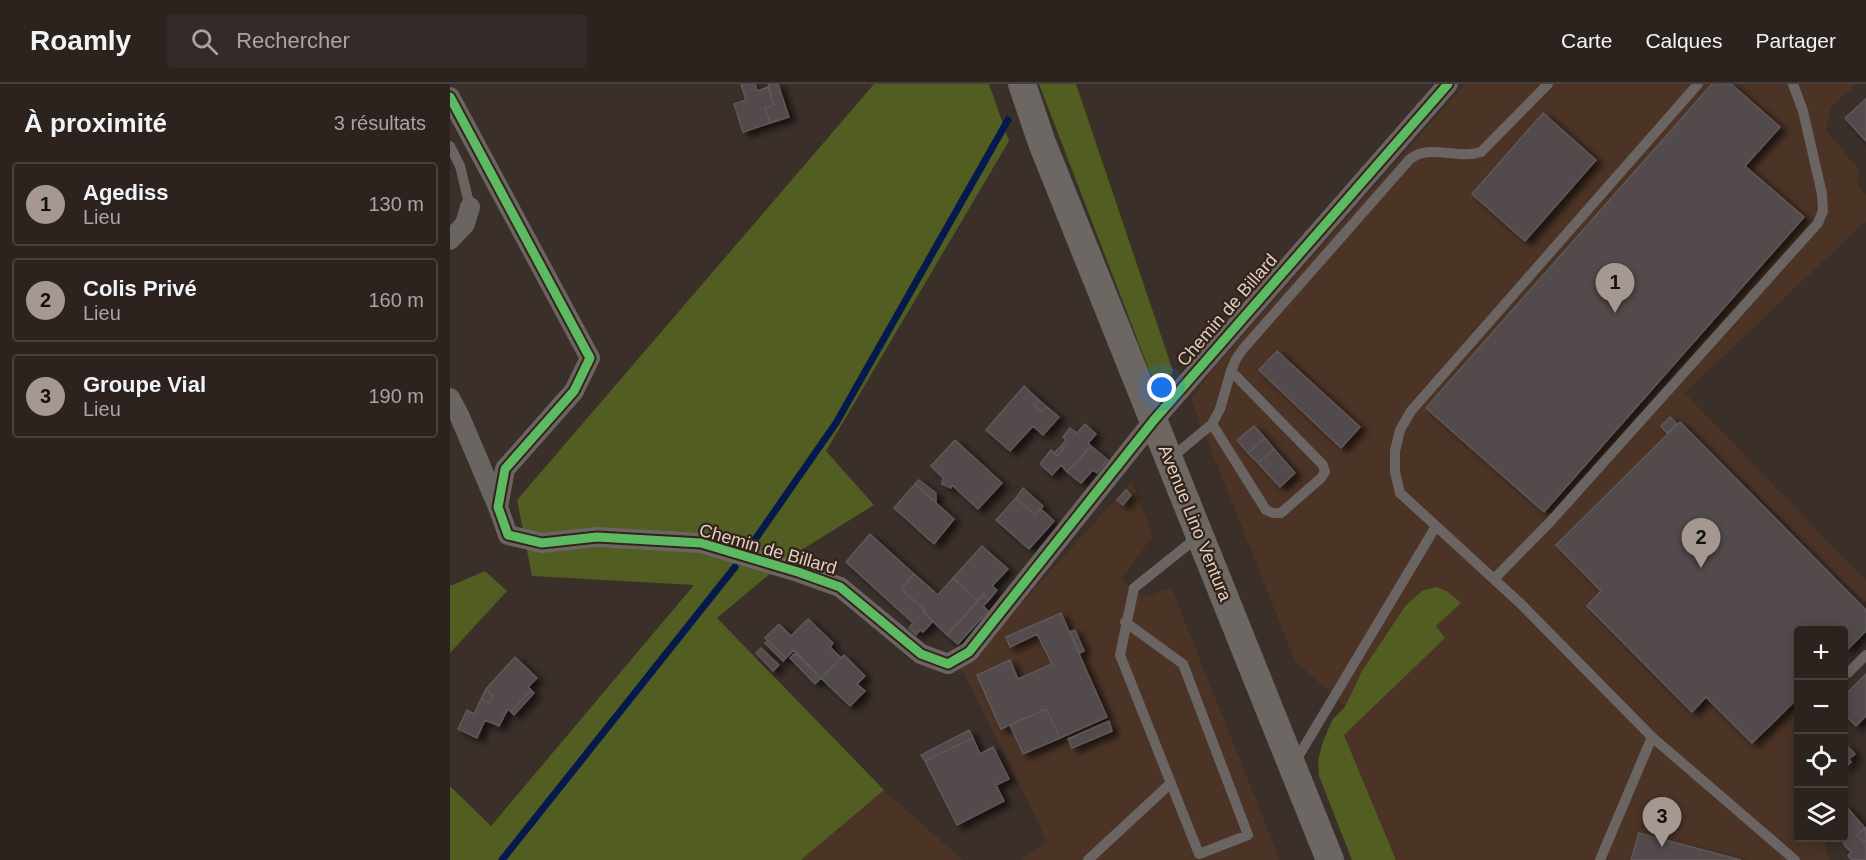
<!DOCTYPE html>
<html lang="fr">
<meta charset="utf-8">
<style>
body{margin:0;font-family:Arial,sans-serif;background:#342b28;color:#f1f3f6}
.controls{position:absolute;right:18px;bottom:18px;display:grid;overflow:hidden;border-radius:6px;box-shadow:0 3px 15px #0003}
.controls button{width:54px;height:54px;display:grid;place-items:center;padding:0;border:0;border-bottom:2px solid #48403d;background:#2c231f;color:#f1f3f6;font:30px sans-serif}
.you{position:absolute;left:712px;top:304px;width:21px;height:21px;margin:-15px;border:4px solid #fff;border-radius:50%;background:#1a73e8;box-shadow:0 0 0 9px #1a73e833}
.badge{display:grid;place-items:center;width:39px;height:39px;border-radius:50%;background:#a49891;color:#111;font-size:20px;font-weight:700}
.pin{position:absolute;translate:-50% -50px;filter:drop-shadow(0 2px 3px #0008)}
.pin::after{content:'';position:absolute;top:32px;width:21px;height:18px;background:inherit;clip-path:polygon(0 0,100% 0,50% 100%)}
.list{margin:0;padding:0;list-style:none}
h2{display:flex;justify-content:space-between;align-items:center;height:78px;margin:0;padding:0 24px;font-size:26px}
h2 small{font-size:20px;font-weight:400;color:#a6a4a4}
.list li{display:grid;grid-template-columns:39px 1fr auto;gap:18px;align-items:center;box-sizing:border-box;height:84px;margin:0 12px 12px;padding:0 12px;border:2px solid #48403d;border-radius:6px}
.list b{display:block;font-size:22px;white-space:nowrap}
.list p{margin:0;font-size:20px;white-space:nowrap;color:#a6a4a4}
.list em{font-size:20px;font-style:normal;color:#a6a4a4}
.icon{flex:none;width:33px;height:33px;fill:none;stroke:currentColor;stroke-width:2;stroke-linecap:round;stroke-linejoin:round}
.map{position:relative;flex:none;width:1416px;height:776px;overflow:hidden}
header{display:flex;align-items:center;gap:36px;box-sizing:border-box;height:84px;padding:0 30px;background:#2c231f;border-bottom:2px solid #48403d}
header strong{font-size:28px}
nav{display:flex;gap:33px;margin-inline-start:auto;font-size:21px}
.search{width:420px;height:54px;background:#342b28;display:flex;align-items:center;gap:15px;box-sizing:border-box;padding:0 21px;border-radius:6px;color:#a6a4a4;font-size:22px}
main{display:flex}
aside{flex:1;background:#2c231f}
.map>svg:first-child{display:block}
.built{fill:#4b3326}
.green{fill:#515d21}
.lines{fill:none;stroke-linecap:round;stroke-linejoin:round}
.stream{stroke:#06194d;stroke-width:7}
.building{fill:#524b4b;stroke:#5f585a;stroke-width:1.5;filter:url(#shadow)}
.service{stroke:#6a6562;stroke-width:10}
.minor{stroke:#6a6562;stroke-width:20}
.secondary{stroke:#6d6764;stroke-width:28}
.cycleway-casing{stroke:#362318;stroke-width:13}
.cycleway{stroke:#5cba63;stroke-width:9}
.labels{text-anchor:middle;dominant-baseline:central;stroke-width:4.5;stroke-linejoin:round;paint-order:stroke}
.street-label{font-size:18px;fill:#ddd0c9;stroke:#362318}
</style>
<header>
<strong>Roamly</strong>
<div class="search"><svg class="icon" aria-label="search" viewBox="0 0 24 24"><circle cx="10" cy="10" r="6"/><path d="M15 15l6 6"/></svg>Rechercher</div>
<nav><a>Carte</a><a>Calques</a><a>Partager</a></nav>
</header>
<main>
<aside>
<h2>À proximité<small>3 résultats</small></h2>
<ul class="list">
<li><span class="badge">1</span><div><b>Agediss</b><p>Lieu</p></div><em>130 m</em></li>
<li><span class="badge">2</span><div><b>Colis Privé</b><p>Lieu</p></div><em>160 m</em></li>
<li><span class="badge">3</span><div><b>Groupe Vial</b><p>Lieu</p></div><em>190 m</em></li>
</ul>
</aside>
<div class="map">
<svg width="1416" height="776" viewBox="0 0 1416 776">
<defs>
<filter id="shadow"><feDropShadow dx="6" dy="4" stdDeviation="3" flood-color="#0009"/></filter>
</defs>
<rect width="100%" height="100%" fill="#3a2f29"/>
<path class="built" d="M1015 0H1407L1381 23 1376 47 1409 85 1407 100 1416 111V137L1235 309 1416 497V547L1394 569V546H1348V754H1373L1380 776H946L892 646 883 635 895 622 845 577 741 316 762 286Z
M682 397 703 452 671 495 695 513 721 503 830 776H571L597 757 512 585Z
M434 706 513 776H351Z"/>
<path class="green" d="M424 0H539L559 57 376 367 424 421 340 473 267 534 434 706 351 776H0V702L41 742 244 501 82 492 67 416Z
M589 0H626L723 287 715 302 703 296Z
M35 487 57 507 0 569V502Z
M986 503 997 507 1011 519 986 542 995 554 894 651 946 776H902L869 692 868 677 873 657 883 635 895 623 912 587 956 521 972 507Z"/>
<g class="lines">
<path class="stream" d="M304 457 386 339 558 36
M52 776 285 483"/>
</g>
<path class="building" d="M291 0H305L307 7 318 3 324 21 315 24 320 39 293 48 284 20 296 16Z
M318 0H328L339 33 320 39 315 24 324 21Z
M1262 0H1281L1330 43 1295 82 1354 133 1094 428 976 324Z
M1416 15V57L1395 34Z
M1093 29 1146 76 1075 157 1022 110Z
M827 267 910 343 891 364 809 286Z
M574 302 589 316 584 321 592 328 597 323 609 333 593 351 583 342 560 367 536 346Z
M589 316 597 323 592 328 584 321Z
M1220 333 1227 340 1217 349 1211 342Z
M1230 338 1416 526V547L1394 569V546H1348V614L1302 659 1256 613 1242 628 1137 522 1151 507 1106 461Z
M635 340 646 350 638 359 641 362 617 388 611 381 602 391 590 380 601 366 607 372 614 364 611 362 616 356 613 353 620 344 627 349Z
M804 342 815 354 798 369 787 356Z
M815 354 824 365 808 379 798 369Z
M505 356 552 399 528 425 502 401 501 404 492 400 493 394 481 382Z
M611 362 614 364 607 372 604 369Z
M641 362 658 376 647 389 643 386 631 399 617 388Z
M824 365 845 389 830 403 808 379Z
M469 396 486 409V418L465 400Z
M465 400 504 435 484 460 444 424Z
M573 404 593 422 585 431 566 414Z
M676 406 681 411 673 421 667 416Z
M566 414 585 431 591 425 604 437 579 465 546 436Z
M420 450 464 490 451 505 475 526 473 528 483 537 473 548 470 546 466 551 459 544 463 539 396 478Z
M532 462 558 485 542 502 547 506 539 516 533 511 528 517 503 494Z
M464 490 488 511 503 494 528 517 497 551 473 528 475 526 451 505Z
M533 511 539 516 533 522 538 527 508 560 497 551Z
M611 529 657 633 610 654 596 625 551 645 527 591 560 576 568 595 602 580 587 550 560 563 556 553Z
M358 535 383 559 380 563 391 574 371 594 344 566 336 574 315 554 329 540 341 552Z
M625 546 634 567 630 569 620 548Z
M318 557 336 574 333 577 315 559Z
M311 564 329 581 323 587 306 569Z
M345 569 371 594 365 600 340 574Z
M394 571 415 592 407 600 415 607 400 622 371 594Z
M65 573 87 594 78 603 81 606 61 628 58 625 49 642 35 636 27 654 8 645 17 626 24 630 31 615 40 620 43 612 36 605Z
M1416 590V632L1406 642 1394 630V612Z
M36 605 43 612 40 620 31 615Z
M81 606 84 609 64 631 61 628Z
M596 625 610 654 573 670 560 641Z
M659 637 662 647 622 664 618 655Z
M519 646 523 654 475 677 471 671Z
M523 654 530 670 543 663 559 695 546 701 554 717 507 741 475 677Z
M1397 662 1405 670 1399 675 1401 678 1394 684V664Z
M1394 720 1415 744 1407 751 1414 758 1416 756V776H1402L1398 772 1401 768 1395 762 1392 754H1394Z
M1415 744 1416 756 1414 758 1407 751Z
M1189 749 1291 776H1181Z"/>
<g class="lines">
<path class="service" d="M0 62 10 82 20 123
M781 287 786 275 793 265 960 75C981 59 1007 76 1031 68L1098 0
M720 375 762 340 770 325 781 287 873 381 875 388 871 394 831 429H823L816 426 762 340
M986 442 950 409 945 388V367L950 346 961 327 1248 0
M1044 495 1100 438 1368 139 1373 127 1372 110 1353 27 1343 0
M675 538 733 580 798 751 749 770 670 571 684 504 749 452
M1398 589 1416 571
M1202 653 1345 776
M845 678 986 442 1071 520 1202 653 1150 776
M638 776 721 699"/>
<path class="minor" d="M0 13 140 274 124 307 55 385 48 423 58 451 92 459 147 453 251 459 348 488 390 503 471 570 498 580 519 568 704 336 998 0
M0 156 15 140 20 123
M0 314 10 333 48 423"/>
<path class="secondary" d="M572 0 592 59 880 776"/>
<defs>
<path id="cycleway" d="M0 13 140 274 124 307 55 385 48 423 58 451 92 459 147 453 251 459 348 488 390 503 471 570 498 580 519 568 704 336 998 0"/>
</defs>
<use href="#cycleway" class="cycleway-casing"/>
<use href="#cycleway" class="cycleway"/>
</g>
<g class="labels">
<g class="street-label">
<text transform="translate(777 226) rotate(-49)">Chemin de Billard</text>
<text transform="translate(745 439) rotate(68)">Avenue Lino Ventura</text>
<text transform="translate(318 465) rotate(16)">Chemin de Billard</text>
</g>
</g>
</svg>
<div class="controls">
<button>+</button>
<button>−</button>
<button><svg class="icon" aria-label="locate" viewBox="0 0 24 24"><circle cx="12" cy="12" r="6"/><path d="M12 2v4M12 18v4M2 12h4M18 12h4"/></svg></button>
<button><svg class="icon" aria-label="layers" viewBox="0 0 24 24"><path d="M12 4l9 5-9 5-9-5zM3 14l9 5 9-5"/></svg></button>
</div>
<div class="you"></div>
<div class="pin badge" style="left:1165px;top:229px">1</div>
<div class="pin badge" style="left:1251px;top:484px">2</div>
<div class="pin badge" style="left:1212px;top:763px">3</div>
</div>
</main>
